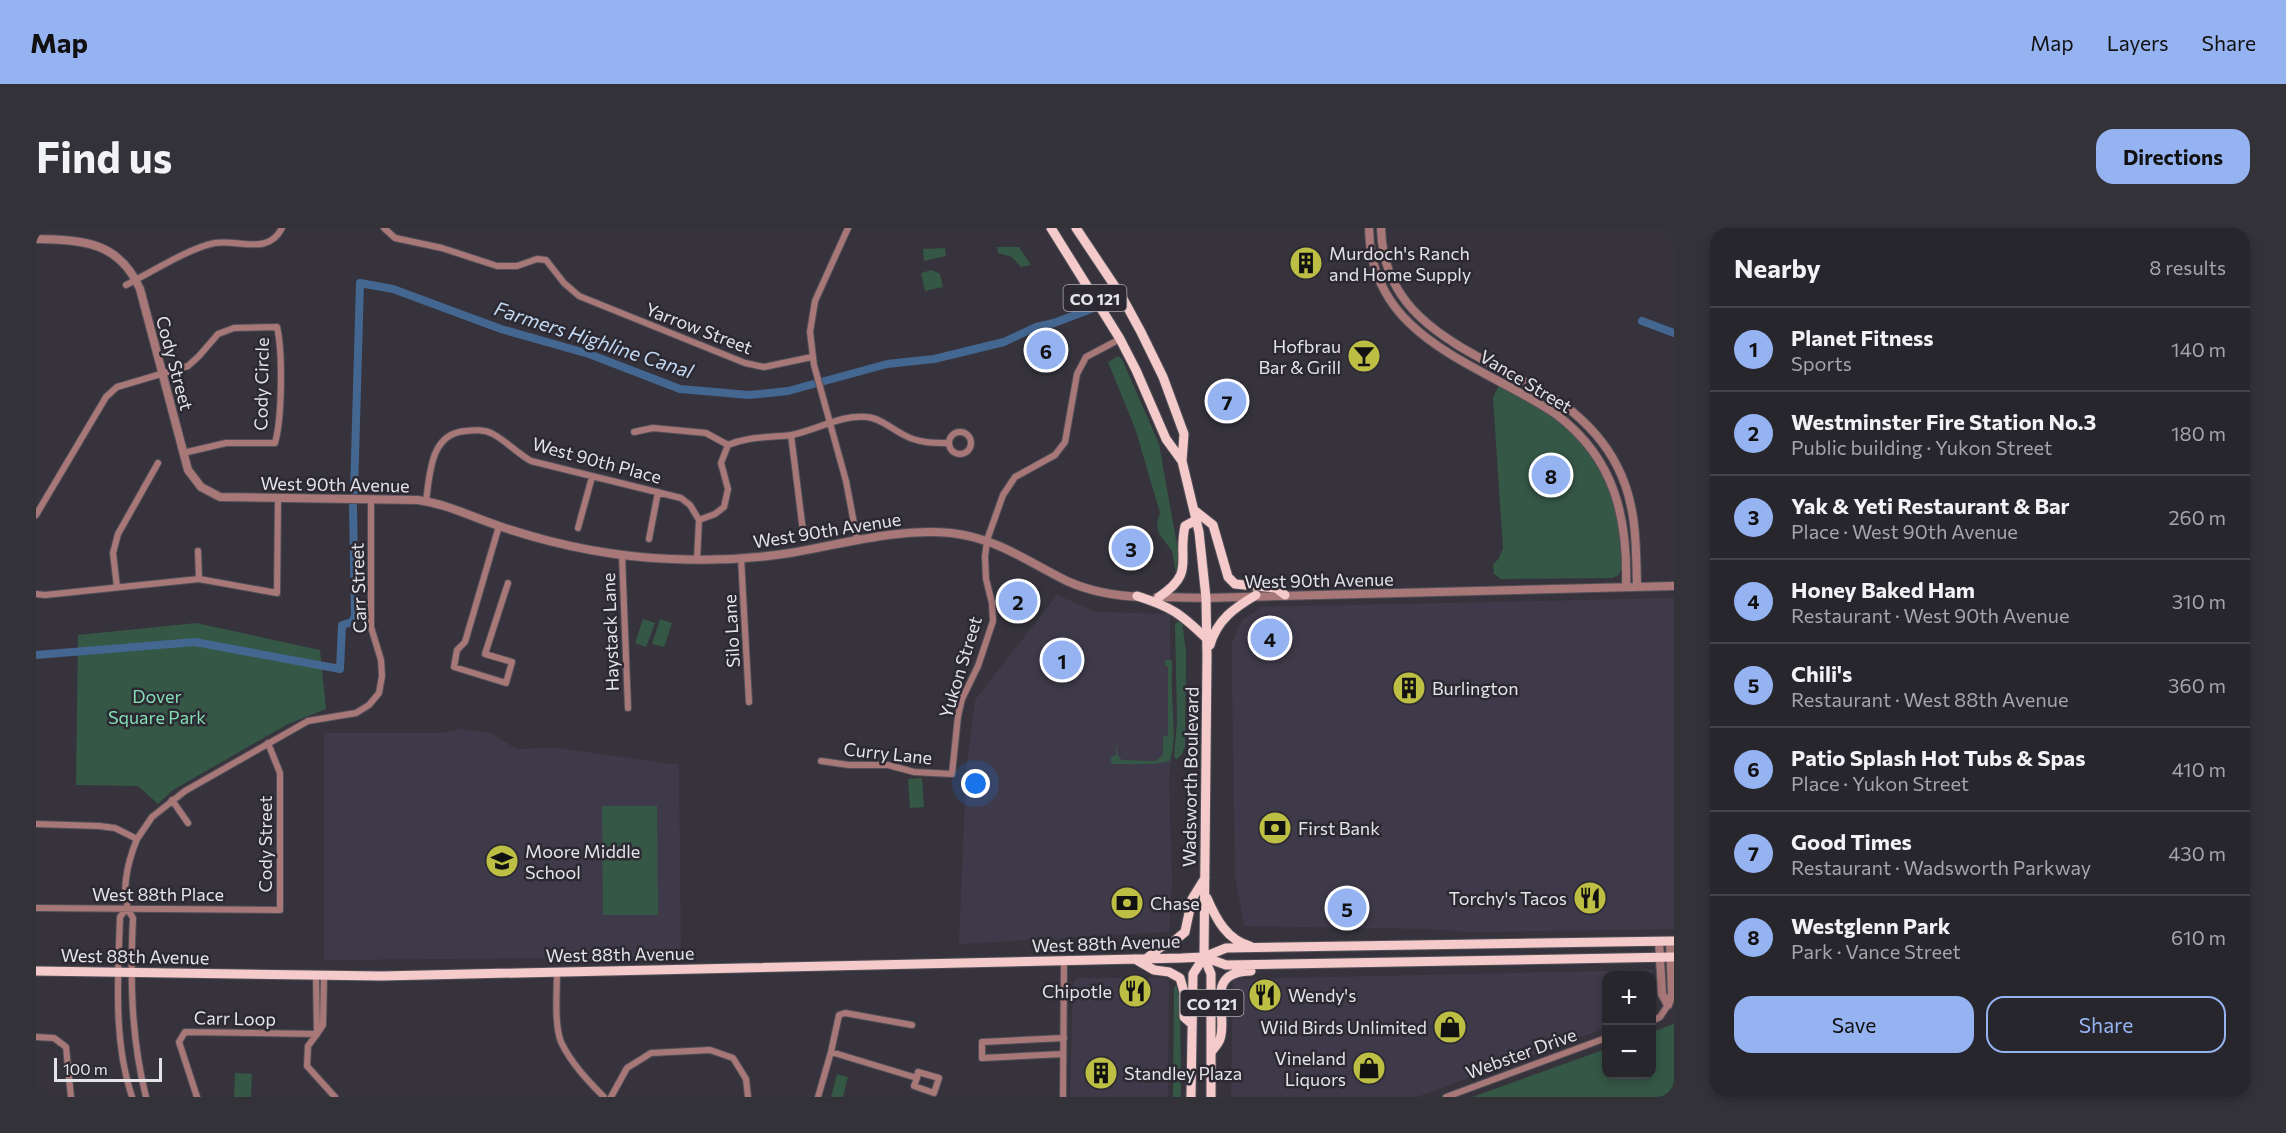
<!DOCTYPE html>
<meta charset="utf-8">
<style>
body{margin:0;font-family:Commissioner,sans-serif;background:#343239;color:#f1f3f6}
.controls{position:absolute;right:18px;bottom:18px;display:grid;overflow:hidden;border-radius:12px;box-shadow:0 3px 9px #0003}
.controls button{width:54px;height:54px;display:grid;place-items:center;padding:0;border:0;border-bottom:2px solid #444349;background:#28262d;color:#f1f3f6;font:30px sans-serif}
.scale{position:absolute;left:18px;bottom:15px;width:108px;box-sizing:border-box;padding-left:6px;border:3px solid #e4e3e8;border-top:0;font-size:16px;line-height:21px;white-space:nowrap;color:#e4e3e8;-webkit-text-stroke:4px #2c2932;paint-order:stroke}
.you{position:absolute;left:940px;top:556px;width:21px;height:21px;margin:-15px;border:4px solid #fff;border-radius:50%;background:#1a73e8;box-shadow:0 0 0 9px #1a73e833}
.badge{display:grid;place-items:center;width:39px;height:39px;border-radius:50%;background:#95b2f1;color:#111;font-size:20px;font-weight:700}
.pin{position:absolute;translate:-50% -50%;border:3px solid #fff;box-shadow:0 2px 6px #0006}
.list{margin:0;padding:0;list-style:none}
h2{display:flex;justify-content:space-between;align-items:center;height:78px;margin:0;padding:0 24px;font-size:26px}
h2 small{font-size:20px;font-weight:400;color:#a5a5aa}
.list li{display:grid;grid-template-columns:39px 1fr auto;gap:18px;align-items:center;box-sizing:border-box;height:84px;padding:0 24px;border-top:2px solid #444349}
.list b{display:block;font-size:22px;white-space:nowrap}
.list p{margin:0;font-size:20px;white-space:nowrap;color:#a5a5aa}
.list em{font-size:20px;font-style:normal;color:#a5a5aa}
.actions{display:flex;gap:12px;padding:18px 24px}
.actions a{flex:1;padding:14px 0;border:2px solid #95b2f1;border-radius:18px;text-align:center;font-size:21px;color:#95b2f1}
.actions .main{background:#95b2f1;color:#111}
.map{position:relative;flex:none;width:1638px;height:869px;overflow:hidden;border-radius:18px}
header{display:flex;align-items:center;gap:36px;box-sizing:border-box;height:84px;padding:0 30px;background:#95b2f1;color:#111}
header strong{font-size:28px}
nav{display:flex;gap:33px;margin-inline-start:auto;font-size:21px}
.intro{display:flex;align-items:center;justify-content:space-between;box-sizing:border-box;height:144px;padding:0 36px}
h1{margin:0;font-size:42px}
.button{padding:15px 27px;border-radius:18px;background:#95b2f1;color:#111;font-size:21px;font-weight:700}
main{display:flex;gap:36px;padding:0 36px}
aside{flex:1;background:#28262d;border-radius:18px;box-shadow:0 3px 9px #0003}
.map>svg:first-child{display:block}
.built{fill:#3f3a49}
.green{fill:#355746}
.lines{fill:none;stroke-linecap:round;stroke-linejoin:round}
.canal{stroke:#436791;stroke-width:8}
.minor-casing{stroke:#524f58;stroke-width:8}
.tertiary-casing{stroke:#524f58;stroke-width:10}
.primary-casing{stroke:#524f58;stroke-width:11}
.minor{stroke:#a87777;stroke-width:6}
.tertiary{stroke:#a87777;stroke-width:8}
.primary{stroke:#f4cbca;stroke-width:9}
.labels{text-anchor:middle;dominant-baseline:central;stroke-width:5;stroke-linejoin:round;paint-order:stroke}
.shield{fill:#2c2932;stroke:#adabb1;stroke-width:1.5}
.shield-label{font-size:16px;font-weight:bold;fill:#e4e3e8}
.poi-label{font-size:18px;fill:#e4e3e8;stroke:#2c2932;text-anchor:start}
.street-label{font-size:18px;fill:#e4e3e8;stroke:#2c2932}
.park-label{font-size:18px;fill:#83dfb4;stroke:#2c2932}
.water-label{font-size:20px;font-style:italic;fill:#c1d7f1;stroke:#2c2932}
</style>
<header>
<strong>Map</strong>
<nav><a>Map</a><a>Layers</a><a>Share</a></nav>
</header>
<div class="intro"><h1>Find us</h1><a class="button">Directions</a></div>
<main>
<div class="map">
<svg width="1638" height="869" viewBox="0 0 1638 869">
<rect width="100%" height="100%" fill="#36333c"/>
<path class="built" d="M1021 367 1060 384 1134 386 1135 530 1133 554 1136 655 1133 704 923 716 930 545 939 472Z
M1638 370V701L1434 704 1392 701 1208 698 1199 648 1196 449V415L1206 392 1226 379Z
M424 501 454 505 481 521 522 520 643 537 645 729 288 732V505H407Z
M1617 742 1616 756V748H1570V800L1381 869H1195L1197 751Z
M1041 750H1129L1133 752 1132 869H1034L1037 755Z"/>
<path class="green" d="M961 19H983L995 37 985 39 976 29 962 25Z
M909 20 910 28 888 33 887 21Z
M896 42 904 46 907 59 889 63 885 45Z
M1082 128 1086 131 1123 216 1144 334 1141 346 1140 345 1136 323 1123 306 1121 295 1124 285 1100 203 1072 134Z
M1463 157C1479 166 1496 173 1511 184 1570 224 1585 274 1585 342L1582 347 1577 350 1465 351 1458 346 1457 337 1463 330 1467 320 1457 170Z
M607 391 619 395 610 419 599 415Z
M624 391 636 395 628 419 616 416Z
M1143 393H1146L1150 425 1149 518 1146 526 1141 531 1138 529 1141 493 1139 396Z
M160 395 284 422 290 481 252 496 137 562 122 576 102 558 40 557 42 407Z
M1129 432H1136C1137 441 1135 451 1136 461 1136 484 1141 510 1134 533L1117 536H1076L1074 530 1080 527V515L1082 528 1086 532 1119 533 1127 527V509L1132 507V438H1129Z
M886 550 888 579 874 580 872 551Z
M566 578H621L622 687H567Z
M1140 757 1144 767 1145 869H1137L1138 760Z
M1638 796V869H1436L1570 821V846H1616V804Z
M199 845 216 846 215 869H198Z
M801 846 812 849 807 869H795Z"/>
<g class="lines">
<path class="canal" d="M1606 93 1638 105
M318 264 324 55 357 61 465 101 553 126 644 161 713 167 752 163 851 136 898 131 968 114 1000 99 1018 95 1055 81
M0 427 159 414 304 441 306 397 316 394 319 388 317 278"/>
<defs>
<path id="minor" d="M348 0 359 10 406 20 461 38H481L501 31 510 32 528 55 543 68 709 135 728 139 776 129
M812 0 779 73 774 104 778 137 810 253 821 311
M90 57C112 46 155 19 179 15 203 11 232 28 246 0
M913 215a11 11 0 1 1 22 0a11 11 0 1 1-22 0Z
M598 204 617 200 670 205 692 217C713 208 732 210 755 207 779 203 805 186 831 189 844 190 856 201 868 207 882 215 897 215 912 215
M755 207 767 303
M390 273C394 246 394 206 429 203 438 202 448 201 457 206 470 213 481 225 495 233L645 270 654 277 663 292
M0 287 70 169 81 159 152 138 163 128 182 106 198 100 241 99C247 125 246 190 239 215H190L147 225
M663 292 679 286 688 279 692 261 685 235 692 217
M463 298 429 414 421 422 418 439 470 455 476 434 449 426 472 355
M542 300 556 249
M613 311 622 264
M162 323 163 351
M586 327 592 480
M705 330 713 474
M661 332 663 292
M81 359 77 325 82 306 122 235
M0 366 9 367 163 351 241 365 242 271
M785 533 813 537H852L878 544 916 546 922 488 926 471 942 438 957 393 956 375 950 351 949 329 951 312 967 267 979 249 1019 227 1029 214 1041 146 1050 129 1084 111
M136 572 152 595
M0 596 63 598 79 600 101 611 116 589 149 563 272 493 320 485 333 477 343 465 346 448 345 432 335 399V271
M101 611C92 633 82 669 97 690 94 751 95 809 110 869
M0 680 244 682V545L232 515
M90 681 84 689C82 749 77 812 96 869
M521 744C521 763 518 796 525 814 535 835 552 853 568 869
M280 748 281 806
M1616 793 1624 789 1632 777
M281 806 287 797 288 748
M0 809 18 810 30 819 35 869
M795 824 881 850 882 844 903 850 898 865 878 858 881 850
M1027 826 946 830V814L1028 810
M161 869 143 814 149 804 281 806 272 818 271 838 299 869
M575 869 591 840 615 825 674 822 697 830 710 851 712 869
M782 869 795 824 803 787 809 785 876 797
M1027 869 1028 732
M1410 869 1570 810"/>
<path id="tertiary" d="M1333 0C1334 112 1445 135 1521 187 1579 231 1592 290 1590 359
M1345 0C1347 92 1427 119 1496 158 1507 164 1518 170 1528 177 1549 193 1569 214 1581 238 1601 276 1600 318 1601 359
M0 11C46 12 83 13 104 61L152 242 165 259 184 269 382 272C411 276 436 289 463 298 519 317 578 329 636 331 676 333 715 331 754 325 808 316 859 300 915 305 961 310 992 334 1031 353 1055 364 1081 368 1106 369
M1121 369 1170 370 1638 358
M1623 713 1626 766 1632 777
M1632 777 1636 766 1634 713"/>
<path id="primary" d="M1015 0 1084 111 1100 142 1130 211 1146 233
M1040 0 1086 69 1105 104 1127 149 1148 206 1146 233 1163 304 1170 370 1171 428 1168 729 1175 746V869
M1158 282 1177 297 1192 349 1199 356 1240 360 1249 367
M1101 368C1136 379 1145 386 1171 411
M1123 369C1160 344 1141 333 1149 298L1160 292
M1174 417C1181 392 1198 380 1220 367
M1171 670C1180 691 1191 712 1214 718
M1168 729 1190 720 1638 713
M1111 730 1125 719 1136 715 1149 704 1156 671 1169 650
M1099 731 1118 742 1133 744 1144 750 1148 764V789L1156 796
M0 743 346 748 1146 730 1168 729 1190 737 1638 729
M1176 823C1179 819 1183 815 1184 811 1193 785 1166 744 1215 743
M1155 869 1157 746 1168 729"/>
</defs>
<use href="#minor" class="minor-casing"/>
<use href="#tertiary" class="tertiary-casing"/>
<use href="#primary" class="primary-casing"/>
<use href="#minor" class="minor"/>
<use href="#tertiary" class="tertiary"/>
<use href="#primary" class="primary"/>
</g>
<defs>
<symbol id="building-disc" viewBox="-11 -11 22 22"><circle r="9.5" fill="#bcbf43" stroke="#2c2932"/><path d="M-4-6H4V6H1V3H-1V6H-4ZM-2.5-4.3h1.7v1.8h-1.7ZM.8-4.3h1.7v1.8H.8ZM-2.5-1h1.7V.8h-1.7ZM.8-1h1.7V.8H.8Z" fill="#111"/></symbol>
<symbol id="bar-disc" viewBox="-11 -11 22 22"><circle r="9.5" fill="#bcbf43" stroke="#2c2932"/><path d="M-6-5H6L.8 .8V4.5H3.5V6h-7V4.5H-.8V.8Z" fill="#111"/></symbol>
<symbol id="bank-disc" viewBox="-11 -11 22 22"><circle r="9.5" fill="#bcbf43" stroke="#2c2932"/><path d="M-6-4H6V4H-6ZM0-2.3a2.3 2.3 0 1 0 0 4.6a2.3 2.3 0 1 0 0-4.6Z" fill="#111"/></symbol>
<symbol id="school-disc" viewBox="-11 -11 22 22"><circle r="9.5" fill="#bcbf43" stroke="#2c2932"/><path d="M0-5L7-2L0 1L-7-2ZM-4 1L0 2.5L4 1V4Q0 6-4 4Z" fill="#111"/></symbol>
<symbol id="restaurant-disc" viewBox="-11 -11 22 22"><circle r="9.5" fill="#bcbf43" stroke="#2c2932"/><path d="M-5-6h1v4h1v-4h1v4h1v-4h1v5L-1.5 .5V6h-2V.5L-5-1ZM5-6V6H3V1.5H1.5Q1.5-4 5-6Z" fill="#111"/></symbol>
<symbol id="shop-disc" viewBox="-11 -11 22 22"><circle r="9.5" fill="#bcbf43" stroke="#2c2932"/><path d="M-5-2.5h2.3a2.7 3.5 0 0 1 5.4 0H5L5.5 6h-11ZM-1.5-2.5h3a1.5 2.3 0 0 0-3 0Z" fill="#111"/></symbol>
</defs>
<g fill-rule="evenodd">
<use href="#building-disc" x="1251" y="16" width="38" height="38"/>
<use href="#bar-disc" x="1309" y="109" width="38" height="38"/>
<use href="#building-disc" x="1354" y="441" width="38" height="38"/>
<use href="#bank-disc" x="1220" y="581" width="38" height="38"/>
<use href="#school-disc" x="447" y="614" width="38" height="38"/>
<use href="#restaurant-disc" x="1535" y="651" width="38" height="38"/>
<use href="#bank-disc" x="1072" y="656" width="38" height="38"/>
<use href="#restaurant-disc" x="1080" y="744" width="38" height="38"/>
<use href="#restaurant-disc" x="1210" y="748" width="38" height="38"/>
<use href="#shop-disc" x="1395" y="780" width="38" height="38"/>
<use href="#shop-disc" x="1314" y="821" width="38" height="38"/>
<use href="#building-disc" x="1046" y="826" width="38" height="38"/>
</g>
<g class="labels">
<g class="shield">
<rect x="1027.5" y="57" width="63" height="26" rx="4.5"/>
<rect x="1144.5" y="762" width="63" height="26" rx="4.5"/>
</g>
<g class="shield-label">
<text x="1059" y="70">CO 121</text>
<text x="1176" y="775">CO 121</text>
</g>
<g class="poi-label">
<text x="1293" y="25">Murdoch's Ranch<tspan x="1293" dy="21">and Home Supply</tspan></text>
<text x="1305" y="118" text-anchor="end">Hofbrau<tspan x="1305" dy="21">Bar &amp; Grill</tspan></text>
<text x="1396" y="460">Burlington</text>
<text x="1262" y="600">First Bank</text>
<text x="489" y="623">Moore Middle<tspan x="489" dy="21">School</tspan></text>
<text x="1531" y="670" text-anchor="end">Torchy's Tacos</text>
<text x="1114" y="675">Chase</text>
<text x="1076" y="763" text-anchor="end">Chipotle</text>
<text x="1252" y="767">Wendy's</text>
<text x="1391" y="799" text-anchor="end">Wild Birds Unlimited</text>
<text x="1310" y="830" text-anchor="end">Vineland<tspan x="1310" dy="21">Liquors</tspan></text>
<text x="1088" y="845">Standley Plaza</text>
</g>
<g class="street-label">
<text transform="translate(663 100) rotate(21)">Yarrow Street</text>
<text transform="translate(139 135) rotate(75)">Cody Street</text>
<text transform="translate(1490 153) rotate(31)">Vance Street</text>
<text transform="translate(225 156) rotate(-89)">Cody Circle</text>
<text transform="translate(561 232) rotate(15)">West 90th Place</text>
<text transform="translate(299 256) rotate(1)">West 90th Avenue</text>
<text transform="translate(791 302) rotate(-9)">West 90th Avenue</text>
<text transform="translate(1283 352) rotate(-1)">West 90th Avenue</text>
<text transform="translate(322 360) rotate(-92)">Carr Street</text>
<text transform="translate(695 403) rotate(-93)">Silo Lane</text>
<text transform="translate(574 404) rotate(-92)">Haystack Lane</text>
<text transform="translate(924 439) rotate(-73)">Yukon Street</text>
<text transform="translate(852 525) rotate(6)">Curry Lane</text>
<text transform="translate(1154 549) rotate(-89)">Wadsworth Boulevard</text>
<text transform="translate(229 616) rotate(-90)">Cody Street</text>
<text x="122" y="666">West 88th Place</text>
<text transform="translate(1070 715) rotate(-2)">West 88th Avenue</text>
<text transform="translate(584 726) rotate(-1)">West 88th Avenue</text>
<text transform="translate(99 728) rotate(1)">West 88th Avenue</text>
<text transform="translate(199 790) rotate(1)">Carr Loop</text>
<text transform="translate(1485 825) rotate(-20)">Webster Drive</text>
</g>
<g class="park-label">
<text x="121" y="468">Dover<tspan x="121" dy="21">Square Park</tspan></text>
</g>
<g class="water-label">
<text transform="translate(558 111) rotate(18)">Farmers Highline Canal</text>
</g>
</g>
</svg>
<div class="controls">
<button>+</button>
<button>−</button>
</div>
<div class="scale">100 m</div>
<div class="you"></div>
<div class="pin badge" style="left:1026px;top:432px">1</div>
<div class="pin badge" style="left:982px;top:373px">2</div>
<div class="pin badge" style="left:1095px;top:320px">3</div>
<div class="pin badge" style="left:1234px;top:410px">4</div>
<div class="pin badge" style="left:1311px;top:680px">5</div>
<div class="pin badge" style="left:1010px;top:122px">6</div>
<div class="pin badge" style="left:1191px;top:173px">7</div>
<div class="pin badge" style="left:1515px;top:247px">8</div>
</div>
<aside>
<h2>Nearby<small>8 results</small></h2>
<ul class="list">
<li><span class="badge">1</span><div><b>Planet Fitness</b><p>Sports</p></div><em>140 m</em></li>
<li><span class="badge">2</span><div><b>Westminster Fire Station No.3</b><p>Public building · Yukon Street</p></div><em>180 m</em></li>
<li><span class="badge">3</span><div><b>Yak &amp; Yeti Restaurant &amp; Bar</b><p>Place · West 90th Avenue</p></div><em>260 m</em></li>
<li><span class="badge">4</span><div><b>Honey Baked Ham</b><p>Restaurant · West 90th Avenue</p></div><em>310 m</em></li>
<li><span class="badge">5</span><div><b>Chili's</b><p>Restaurant · West 88th Avenue</p></div><em>360 m</em></li>
<li><span class="badge">6</span><div><b>Patio Splash Hot Tubs &amp; Spas</b><p>Place · Yukon Street</p></div><em>410 m</em></li>
<li><span class="badge">7</span><div><b>Good Times</b><p>Restaurant · Wadsworth Parkway</p></div><em>430 m</em></li>
<li><span class="badge">8</span><div><b>Westglenn Park</b><p>Park · Vance Street</p></div><em>610 m</em></li>
</ul>
<div class="actions"><a class="main">Save</a><a>Share</a></div>
</aside>
</main>
